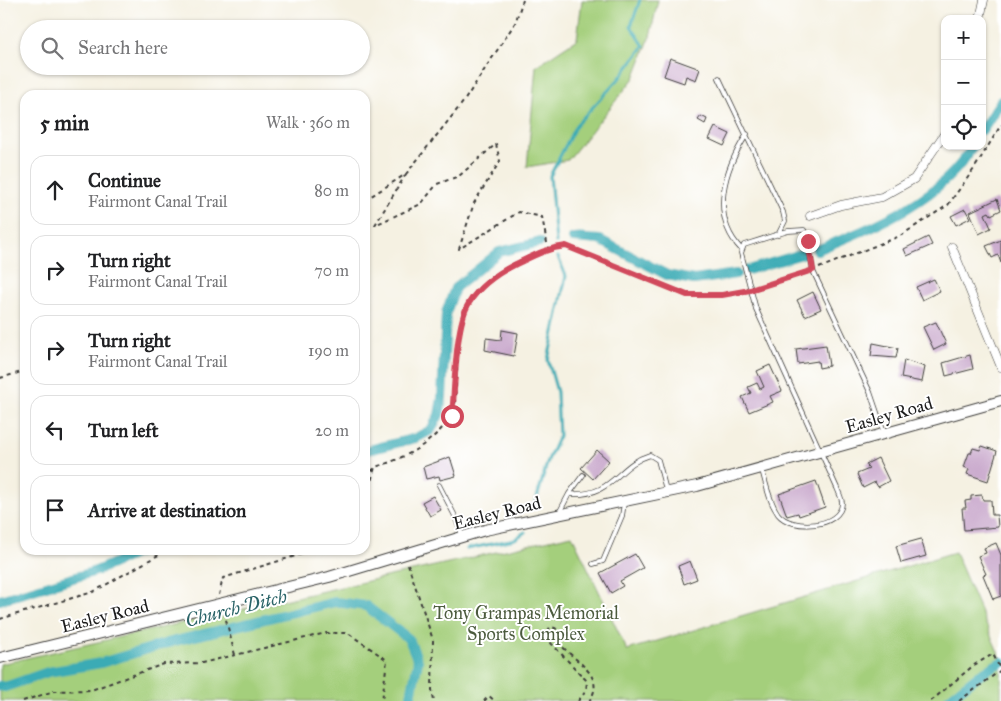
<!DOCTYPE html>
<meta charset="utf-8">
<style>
body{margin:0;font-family:"IM FELL Great Primer",serif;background:#f6f6f6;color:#202124}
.controls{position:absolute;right:15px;top:15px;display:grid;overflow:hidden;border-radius:10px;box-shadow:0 1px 4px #0004}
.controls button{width:45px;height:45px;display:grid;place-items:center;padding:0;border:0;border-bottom:1px solid #e0e0e0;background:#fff;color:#202124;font:25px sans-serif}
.stop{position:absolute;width:15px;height:15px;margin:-11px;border:4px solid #d1495b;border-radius:50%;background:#fff}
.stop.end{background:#d1495b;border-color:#fff;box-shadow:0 1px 5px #0008}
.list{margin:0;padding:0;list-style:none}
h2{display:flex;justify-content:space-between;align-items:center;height:65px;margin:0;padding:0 20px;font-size:21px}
h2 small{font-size:16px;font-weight:400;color:#757577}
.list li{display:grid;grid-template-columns:32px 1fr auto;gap:15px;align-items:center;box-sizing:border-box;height:70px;margin:0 10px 10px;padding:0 10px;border:1px solid #e0e0e0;border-radius:15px}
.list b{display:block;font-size:19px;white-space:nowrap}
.list p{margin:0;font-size:16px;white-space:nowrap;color:#757577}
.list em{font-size:16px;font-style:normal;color:#757577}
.icon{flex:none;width:28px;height:28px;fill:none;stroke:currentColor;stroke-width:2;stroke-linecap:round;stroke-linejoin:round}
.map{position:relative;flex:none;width:1001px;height:701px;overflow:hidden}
.search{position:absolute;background:#fff;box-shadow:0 1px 4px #0004;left:20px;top:20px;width:350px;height:55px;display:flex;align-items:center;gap:12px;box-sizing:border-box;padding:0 18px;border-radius:28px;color:#757577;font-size:19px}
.panel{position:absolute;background:#fff;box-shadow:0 1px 4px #0004;left:20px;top:90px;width:350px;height:465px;border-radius:15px}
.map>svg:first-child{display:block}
.green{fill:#a4cf7c;stroke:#60764c}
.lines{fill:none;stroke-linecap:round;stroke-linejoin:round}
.stream{stroke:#3aabb5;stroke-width:3}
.canal{stroke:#3aabb5;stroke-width:10}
.building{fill:#caaacd}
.service-casing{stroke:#3d3c3a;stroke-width:5.5}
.minor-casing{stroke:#3d3c3a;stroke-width:9}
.tertiary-casing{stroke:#3d3c3a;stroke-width:12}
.path{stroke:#3d3c3a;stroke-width:2;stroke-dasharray:4 4;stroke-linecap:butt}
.service{stroke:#fff;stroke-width:4}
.minor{stroke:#fff;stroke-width:8}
.tertiary{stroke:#fff;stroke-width:10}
.route{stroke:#d1495b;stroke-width:6}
.labels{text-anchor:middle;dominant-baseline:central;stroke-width:4;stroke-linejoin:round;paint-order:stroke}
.street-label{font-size:18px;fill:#1c1c1c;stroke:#fff}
.park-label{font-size:18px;fill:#4c5b3e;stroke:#fff}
.water-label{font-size:19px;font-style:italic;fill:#2b6468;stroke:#fff}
</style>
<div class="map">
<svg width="1001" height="701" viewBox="0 0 1001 701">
<rect width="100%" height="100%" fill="#fff"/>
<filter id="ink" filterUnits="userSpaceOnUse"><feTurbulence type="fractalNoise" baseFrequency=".02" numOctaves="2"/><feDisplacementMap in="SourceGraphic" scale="10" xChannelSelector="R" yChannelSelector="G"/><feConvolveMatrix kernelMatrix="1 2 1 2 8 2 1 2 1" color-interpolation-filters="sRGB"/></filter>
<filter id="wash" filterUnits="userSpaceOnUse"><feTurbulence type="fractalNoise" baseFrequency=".0096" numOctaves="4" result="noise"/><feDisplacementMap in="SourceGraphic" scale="20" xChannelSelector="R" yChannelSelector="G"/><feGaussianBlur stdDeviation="1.12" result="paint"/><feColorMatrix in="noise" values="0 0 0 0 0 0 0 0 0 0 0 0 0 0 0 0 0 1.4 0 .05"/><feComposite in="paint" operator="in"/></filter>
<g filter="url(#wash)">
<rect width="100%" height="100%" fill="#f5f1e2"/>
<path class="green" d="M582 0H658L650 37 634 78 568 160 527 167 536 66 577 39Z
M572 535 627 650 955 552 1001 659V701H0V664Z"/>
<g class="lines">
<path class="stream" d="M556 242 550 176 576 125 618 80 644 46 631 26 640 0
M534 508 548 460 559 436 557 392 548 360 566 276 558 257
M467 549 515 539 525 532"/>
<path class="canal" d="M982 130 1001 101
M573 238 600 240 667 275 694 280 736 274
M817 250C873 227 941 201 973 146
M748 270 802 254
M365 451 416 438 431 430 439 415 442 398 446 313 455 288 499 252 540 242
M0 600 96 571 144 550
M0 686 5 687 48 672 101 663 171 642 335 602 366 606 409 639 418 661 410 701
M946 701 980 674 1001 662"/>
</g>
<g id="blocks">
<path class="building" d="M670 58 700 69 696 80 686 76 684 83 664 76Z
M701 116 707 119 705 124 698 120Z
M715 127 730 134 724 146 709 139Z
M997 199 1001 210 991 215 989 212 985 214 991 228 979 234 970 212Z
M965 209 970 218 956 225 951 216Z
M928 237 932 245 907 256 904 249Z
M1001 240V263L998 255 992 258 986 246Z
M934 279 940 291 922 300 916 287Z
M813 292 821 309 805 316 797 300Z
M936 322 946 344 934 350 923 327Z
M502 330 518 333 514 356 485 350 486 338 501 340Z
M873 343 898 348 896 358 871 356Z
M826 345 829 366 819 368 818 361 798 364 796 349Z
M970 355 973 369 946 376 943 363Z
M904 360 925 367 922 382 901 378Z
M770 365 782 391 770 396 773 402 749 412 742 397 751 393 748 387 757 383 760 389 764 387 757 371Z
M982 446 997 451 988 481 967 474 969 469 964 467 969 453H971L973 448 980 450Z
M597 450 609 461 593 479 581 468Z
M450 457 456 476 440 480 439 476 426 479 423 467Z
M878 458 889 481 878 487 875 482 863 488 857 474 869 469 866 464Z
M816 481 825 507 799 516 798 513 787 516 779 494Z
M982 495 983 500H991L992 515H997L998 527 964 530 962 508H966L965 501 971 500V496Z
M433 496 441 510 430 516 422 502Z
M921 539 926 556 901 563 896 546Z
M996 543 1001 555V596L993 599 983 575 986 574 978 556 986 553 984 548Z
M635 554 643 568 620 581 623 586 611 593 600 573Z
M690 561 697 579 684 584 678 566Z"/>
</g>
</g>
<g filter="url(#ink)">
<use href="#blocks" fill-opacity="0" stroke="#3d3c3a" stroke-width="1"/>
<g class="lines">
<defs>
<path id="service" d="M719 78 783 212 785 221 778 235
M741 249C709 215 725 168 747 134
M762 470C766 484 769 501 778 514 791 531 841 528 842 503 842 499 839 493 837 488L756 309 741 253 744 245 788 231 804 230 808 241 813 271 870 392 884 433
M439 485 455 516 462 535
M569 494 583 475
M559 513 569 494C615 497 616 465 650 455L658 460 666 490
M593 564 603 561 622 516 624 503"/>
<path id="minor" d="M980 19 984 0
M810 216 841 205 882 197 914 179 945 133
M952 247 1001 367"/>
<path id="tertiary" d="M0 658 329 577 485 530 697 486 1001 401"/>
</defs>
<use href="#service" class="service-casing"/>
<use href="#minor" class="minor-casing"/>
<use href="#tertiary" class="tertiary-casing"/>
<path class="path" d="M406 174 375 225 421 204 437 184 459 176 496 144 500 161 474 203 459 249 519 212 542 217 548 248
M365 200 406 174 464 101 515 23 523 0
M819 268 900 236 948 205 974 169 1001 125
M757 288 808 272
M0 378 25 371
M365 476 375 468
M365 503 375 467C404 459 433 443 450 418 456 409 455 388 456 377 458 354 458 327 468 305 482 276 535 250 566 246L687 295H722L745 291
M408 564 433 640 432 690 434 701
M219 595 223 578 315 550
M224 612 235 655
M0 619 93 592 162 553 172 550
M23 701 54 691 91 690 164 664 202 663 326 633H348L387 660 382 701
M484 701 489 696 495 701
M578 701 586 691 587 681 550 642 547 634 550 627C561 628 559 635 560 644 573 660 608 676 589 701
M931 701 974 665 993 654 1001 671
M959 701 1001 670"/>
<use href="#service" class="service"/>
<use href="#minor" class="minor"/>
<use href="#tertiary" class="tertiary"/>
</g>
</g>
<g class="lines" filter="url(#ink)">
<path class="route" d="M452 416C455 388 455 325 469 303 480 285 498 273 516 264 533 256 547 248 566 246L687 295H722L750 290 813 270 808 241"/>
</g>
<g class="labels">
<g class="street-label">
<text transform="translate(889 415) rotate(-16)">Easley Road</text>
<text transform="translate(497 513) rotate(-14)">Easley Road</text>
<text transform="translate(105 616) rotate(-14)">Easley Road</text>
</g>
<g class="park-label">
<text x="526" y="613">Tony Grampas Memorial<tspan x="526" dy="21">Sports Complex</tspan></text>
</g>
<g class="water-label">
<text transform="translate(236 608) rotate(-14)">Church Ditch</text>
</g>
</g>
</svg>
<div class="controls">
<button>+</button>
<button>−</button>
<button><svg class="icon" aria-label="locate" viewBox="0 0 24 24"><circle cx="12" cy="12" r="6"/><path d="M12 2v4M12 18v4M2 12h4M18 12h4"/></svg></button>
</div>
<div class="stop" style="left:452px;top:416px"></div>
<div class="stop end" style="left:808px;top:241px"></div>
<div class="search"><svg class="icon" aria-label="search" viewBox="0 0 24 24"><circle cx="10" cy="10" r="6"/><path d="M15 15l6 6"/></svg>Search here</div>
<section class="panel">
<h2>5 min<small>Walk · 360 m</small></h2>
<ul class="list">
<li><svg class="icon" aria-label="ahead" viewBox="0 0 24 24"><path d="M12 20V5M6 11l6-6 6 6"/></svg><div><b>Continue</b><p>Fairmont Canal Trail</p></div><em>80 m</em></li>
<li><svg class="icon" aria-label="right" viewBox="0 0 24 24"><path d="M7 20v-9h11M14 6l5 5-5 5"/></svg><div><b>Turn right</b><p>Fairmont Canal Trail</p></div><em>70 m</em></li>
<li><svg class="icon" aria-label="right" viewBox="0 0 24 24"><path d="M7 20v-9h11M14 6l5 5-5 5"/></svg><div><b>Turn right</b><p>Fairmont Canal Trail</p></div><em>190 m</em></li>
<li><svg class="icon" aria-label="left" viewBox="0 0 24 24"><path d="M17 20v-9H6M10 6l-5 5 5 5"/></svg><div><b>Turn left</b></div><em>20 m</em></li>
<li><svg class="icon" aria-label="arrive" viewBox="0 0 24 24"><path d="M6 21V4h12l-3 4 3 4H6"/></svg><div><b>Arrive at destination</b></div></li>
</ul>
</section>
</div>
